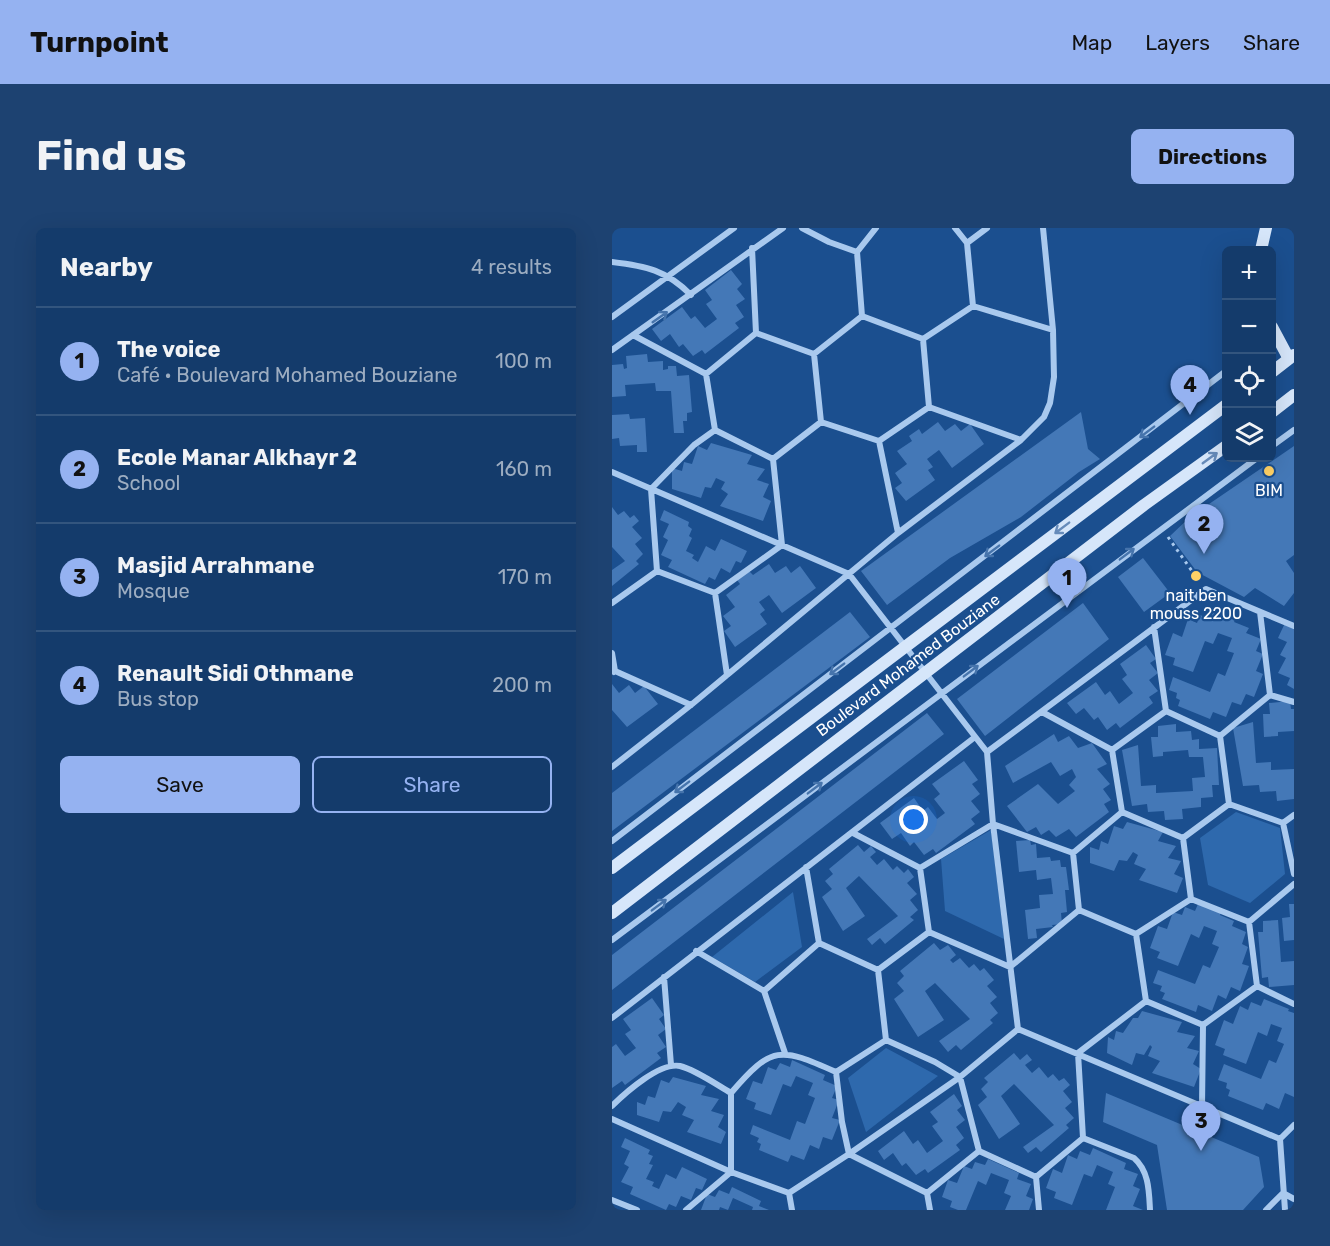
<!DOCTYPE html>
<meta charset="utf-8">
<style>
body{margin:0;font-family:Rubik,sans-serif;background:#1d4271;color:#f1f3f6}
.controls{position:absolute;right:18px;top:18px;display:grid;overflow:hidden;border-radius:9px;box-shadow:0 6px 24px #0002}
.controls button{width:54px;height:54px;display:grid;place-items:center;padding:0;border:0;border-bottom:2px solid #33557e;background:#143b6b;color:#f1f3f6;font:30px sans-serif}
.you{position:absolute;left:302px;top:592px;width:21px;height:21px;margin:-15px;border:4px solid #fff;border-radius:50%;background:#1a73e8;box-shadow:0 0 0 9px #1a73e833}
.badge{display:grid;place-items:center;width:39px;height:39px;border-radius:50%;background:#95b2f1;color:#111;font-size:20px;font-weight:700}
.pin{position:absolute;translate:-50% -50px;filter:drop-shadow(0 2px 3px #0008)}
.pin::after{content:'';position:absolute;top:32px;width:21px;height:18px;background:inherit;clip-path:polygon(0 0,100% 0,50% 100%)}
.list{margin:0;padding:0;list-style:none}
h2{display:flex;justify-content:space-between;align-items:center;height:78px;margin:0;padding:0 24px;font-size:26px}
h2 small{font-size:20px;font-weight:400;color:#9dadc1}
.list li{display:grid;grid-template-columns:39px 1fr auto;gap:18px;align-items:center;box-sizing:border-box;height:108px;padding:0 24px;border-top:2px solid #33557e}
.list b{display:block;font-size:22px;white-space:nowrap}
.list p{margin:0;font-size:20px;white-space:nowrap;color:#9dadc1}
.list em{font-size:20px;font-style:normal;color:#9dadc1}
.actions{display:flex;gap:12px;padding:18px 24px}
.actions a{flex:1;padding:14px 0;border:2px solid #95b2f1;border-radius:9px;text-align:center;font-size:21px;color:#95b2f1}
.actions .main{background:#95b2f1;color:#111}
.icon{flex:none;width:33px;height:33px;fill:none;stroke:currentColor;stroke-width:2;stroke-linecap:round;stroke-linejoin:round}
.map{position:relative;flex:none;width:682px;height:982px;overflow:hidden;border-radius:9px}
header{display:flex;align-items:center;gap:36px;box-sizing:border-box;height:84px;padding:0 30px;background:#95b2f1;color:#111}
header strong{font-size:28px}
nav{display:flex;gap:33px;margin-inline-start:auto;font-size:21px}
.intro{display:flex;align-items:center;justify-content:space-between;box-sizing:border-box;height:144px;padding:0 36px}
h1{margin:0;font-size:42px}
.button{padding:15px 27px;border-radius:9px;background:#95b2f1;color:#111;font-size:21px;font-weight:700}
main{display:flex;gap:36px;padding:0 36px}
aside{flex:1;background:#143b6b;border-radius:9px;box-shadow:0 6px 24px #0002}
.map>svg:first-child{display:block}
.green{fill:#2e69ad}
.building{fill:#4478b7}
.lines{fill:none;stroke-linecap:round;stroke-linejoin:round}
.path{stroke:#a9c9ee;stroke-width:3;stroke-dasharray:3 4.5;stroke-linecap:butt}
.street{stroke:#a9c9ee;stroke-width:6}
.secondary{stroke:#d6e6fa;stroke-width:12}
.oneway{stroke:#4674ac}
.oneway2{stroke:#668bba}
.poi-dot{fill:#ffd166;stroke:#1b4f8f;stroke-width:2}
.labels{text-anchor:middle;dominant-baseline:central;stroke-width:4.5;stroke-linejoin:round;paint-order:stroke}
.poi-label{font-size:16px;fill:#fff;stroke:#1b4f8f}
.street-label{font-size:16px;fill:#fff;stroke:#1b4f8f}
</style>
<header>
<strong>Turnpoint</strong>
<nav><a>Map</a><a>Layers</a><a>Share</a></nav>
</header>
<div class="intro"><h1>Find us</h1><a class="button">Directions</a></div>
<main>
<aside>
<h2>Nearby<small>4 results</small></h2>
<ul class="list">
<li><span class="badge">1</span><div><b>The voice</b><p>Café · Boulevard Mohamed Bouziane</p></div><em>100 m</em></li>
<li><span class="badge">2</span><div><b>Ecole Manar Alkhayr 2</b><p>School</p></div><em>160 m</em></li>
<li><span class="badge">3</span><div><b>Masjid Arrahmane</b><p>Mosque</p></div><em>170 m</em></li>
<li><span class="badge">4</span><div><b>Renault Sidi Othmane</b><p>Bus stop</p></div><em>200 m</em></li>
</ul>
<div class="actions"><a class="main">Save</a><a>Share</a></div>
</aside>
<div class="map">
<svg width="682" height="982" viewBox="0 0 682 982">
<rect width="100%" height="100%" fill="#1b4f8f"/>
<path class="green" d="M624 584 668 600 673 646 638 675 596 657 588 610Z
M379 602 392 711 333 683 329 631Z
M181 664 190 719 143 754 100 729Z
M274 820 326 848 254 904 236 850Z"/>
<path class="building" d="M119 42 130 56 125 61 133 71 124 77 132 89 123 95 127 100 93 126 90 122 81 128 71 116 67 119 58 106 49 113 40 101 70 79 79 91 83 88 93 100 105 91 94 76 100 72 93 62Z
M35 126 36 134 51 133V142L56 141V138H64L65 148 77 147 80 184 75 185V193H71L72 205H62L59 163H44L43 155 13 157 14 168 0 169V137L11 136 12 141 15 140 14 128Z
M469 184 476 221 488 231 467 244 409 289 338 330 275 377 249 343Z
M17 186 18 191 33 190 35 224H25V217L8 218 7 210 0 211V187Z
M326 194 333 203 343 196 349 203 358 196 372 216 340 240 327 222 315 231 321 239 316 242 323 252 294 273 283 260 290 255 283 245 295 236 285 223 300 213 297 208 307 201 310 206Z
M99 215 140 227 135 236 153 241 145 252 157 256 151 269 159 273 151 293 108 278 116 266 109 261 113 254 104 250 99 260 93 259 89 270 60 261V240L70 243 72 234 80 236 86 218 95 222Z
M682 218V327L674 333 682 345V365L672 378 643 360 632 369 585 344 558 308 578 289Z
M0 279 6 287 12 283 18 290 22 287 27 293 20 299 30 310 23 316 31 326 24 333 27 336 0 358V342L13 333 0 319Z
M52 282 77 294 76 298 80 301 77 308 80 310 74 323 82 327 80 330 86 334 94 318 103 323 109 311 135 323 129 335 124 333 118 345 109 340 103 352 97 349 93 356 56 339 60 332 49 327 56 312 51 309 57 296 48 292Z
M531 330 558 365 532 384 506 349Z
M157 336 163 345 174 338 179 345 188 338 204 360 170 385 157 367 147 374 153 382 148 386 155 396 123 419 112 403 119 398 111 388 123 379 114 367 128 356 125 352 137 343 141 347Z
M471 375 497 411 373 508 345 471Z
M238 384 258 409 0 603V565Z
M601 384 623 392 622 394 637 400 634 405 649 411 644 423 651 426 644 443 651 446 642 469 634 466 629 477 620 474 614 489 601 484 598 491 566 478 568 472 564 470 565 465 557 462 561 449 598 464 606 445 613 448 622 425 615 423 620 410 606 405 601 416 593 413 581 444 561 437 563 430 553 427 561 405 570 409 576 391 585 395 588 387 598 391Z
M673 395 682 399V461L675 457 678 450 666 445 674 430 668 427 675 414 666 410Z
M534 417 544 431 538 435 546 445 537 452 546 463 537 469 541 475 508 500 504 495 495 502 486 489 482 492 472 480 464 486 455 475 484 454 493 467 498 463 507 476 521 465 510 451 515 447 508 436Z
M0 456 7 465 17 457 23 465 32 458 46 476 15 499 0 482Z
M678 473 679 481H682V503L666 504V508L652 509 651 486H658L657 475Z
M315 485 332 506 0 762V727Z
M641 494 644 535 659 534V542L682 541V571L665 573 664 563 648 564 647 557 631 558 621 500Z
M564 496V504L579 503 580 512 587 511V521L605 520 607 557H600L601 569 589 570V579L570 581 571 591 553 592 552 583 536 584 535 576 520 578 510 522 526 517 529 558 544 557V565L581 563 580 550 593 549 591 529H577L576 522 551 524V528L541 529 539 509H546V498Z
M442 506 446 514 457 508 466 520 480 515 495 536 485 541 498 556 491 561 499 572 492 576 497 584 464 609 457 601 444 609 437 602 429 607 424 599 415 604 395 578 426 556 446 576 463 563 457 557 464 549 460 541 448 548 439 534 401 555 393 538Z
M352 533 366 552 360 556 368 566 359 573 368 584 359 591 363 596 324 625 321 621 312 627 302 614 298 618 289 605 280 611 268 595 302 570 311 583 316 579 325 591 333 585 322 571 328 566 320 556Z
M515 594 551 604 546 613 564 618 556 630 569 633 562 646 571 650 565 665 527 652 534 641 522 636 526 627 521 624 515 633 507 632 502 643 478 635V619L487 622 489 613 496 616 502 598 511 601Z
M418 612 419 617 424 616 425 630 438 629 439 633 448 632 449 639H454L457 662H453L455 684 449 685 450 696 440 697 441 699 424 701 425 710 416 711 413 682 428 680 427 667 441 666 439 650 425 652 424 642 407 644 404 613Z
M246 617 252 624 259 618 264 624 258 629 265 637 272 631 281 642 285 638 292 645 296 641 302 649 295 655 305 666 298 672 306 682 298 689 302 692 273 716 268 710 260 717 255 711 286 688 247 648 234 660 253 688 231 703 210 669 220 661 213 653 221 646 217 641Z
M586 676 609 685 608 687 622 693 620 698 634 704 630 716 636 719 630 736 637 738 628 763 619 759 614 771 606 767 600 783 586 777 584 784 550 771 553 765 548 763 550 758 541 755 546 742 583 756 591 737 598 740 607 719 600 716 605 703 592 698 587 710 579 706 566 738 545 730 548 724 538 720 546 698 555 701 561 684 570 687 573 679 583 683Z
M677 676H682V712L672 713 670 690 678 689Z
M666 692 669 734 682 733V757L657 759 656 749 650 750 646 704H651V693Z
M322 715 328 722 336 717 344 727 338 732 341 735 348 730 357 740 362 736 368 743 372 740 382 752 375 758 385 769 378 775 386 785 378 792 381 795 349 822 344 817 336 824 327 813 358 791 323 755 313 763 332 792 306 809 282 771 292 763 285 755 292 748 288 743Z
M40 770 52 787 47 791 54 801 46 807 54 819 45 825 49 830 13 857 10 853 0 860V819L4 816 13 828 24 820 13 806 19 802 11 791Z
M652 771 677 781 676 783 682 785V869L673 865 667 881 654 875 651 882 616 868 618 862 614 860 615 855 606 852 612 836 649 851 657 832 664 835 672 816 665 813 670 800 659 796 655 808 646 804 634 836 611 827 613 821 603 817 612 792 621 796 628 778 636 782 639 774 649 778Z
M530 783 570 794 565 804 583 808 575 820 587 823 581 836 589 841 582 859 540 845 548 833 536 828 540 819 538 817 532 827 524 825 520 837 495 825 496 809 502 812 504 803 511 805 521 790H526Z
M402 825 408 832 415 826 420 832 413 837 420 845 427 839 436 850 441 846 447 853 452 850 458 857 451 863 460 874 453 880 462 890 454 897 457 900 429 924 424 919 416 925 411 919 442 897 402 856 389 868 408 896 387 911 366 877 375 869 369 861 376 854 372 850Z
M180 832 213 847 211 852 225 858 220 870 227 872 220 890 228 892 220 912 211 909 207 921 198 917 192 932 179 927 176 934 147 922 149 916 145 914 147 910 138 906 141 897 178 912 185 893 193 896 203 870 196 867 201 855 184 848 179 859 171 856 159 887 142 881 144 875 134 871 141 853 150 856 156 839 164 842 168 835 178 839Z
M61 849 94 858 89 867 107 871 99 883 112 887 106 899 114 904 109 916 75 904 82 892 70 887 74 879 66 874 59 884 51 883 47 894 25 887V874L33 877 36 868 43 870 49 852 57 855Z
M494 865 647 929 652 959 631 982H555L545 917 491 894Z
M342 866 350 878 345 882 353 892 344 899 352 910 344 917 348 922 316 945 313 941 304 947 294 935 290 938 281 925 272 932 266 923 292 903 301 916 306 912 315 925 331 913 320 898 326 894 318 884Z
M13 910 38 922 36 926 41 928 37 936 41 937 34 951 42 954 40 958 47 961 54 946 64 951 70 939 95 951 90 962 84 960 79 972 69 968 64 979 57 976 54 982 18 966 21 959 9 954 17 939 12 936 18 923 9 919Z
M481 920 514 935 512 941 526 946 521 958 528 961 521 978 531 982H494L503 959 496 956 501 944 485 937 480 949 472 946 460 977 442 970 444 964 434 960 441 941 450 945 456 927 465 931 468 923 478 927Z
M376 931 407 945 405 951 419 956 414 968 421 971 417 982H393L399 968 392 965 397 952 379 945 374 957 366 953 354 982H346L338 979 340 973 330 969 336 952 345 955 352 938 360 941 363 934 373 937Z
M120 959 149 973 147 978 157 982H140L141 979 121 970 116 982 108 979 107 982H89L95 966 103 969 107 962 117 966Z"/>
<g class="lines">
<path class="path" d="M556 309 587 353"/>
<path class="street" d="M190 0 217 14 245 24
M343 0 355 15 361 78
M355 15 375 0
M0 34C34 38 54 42 79 67
M250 88 245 24 264 0
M0 89 122 0
M144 105 202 126 250 88 311 111
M21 107 94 146 144 105 140 20
M311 111 361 78 441 102
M311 111 317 179
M0 122 171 0
M202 126 209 194
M94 146 103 202
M103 202 161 231 170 317 103 365 115 447
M103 202 82 217 39 261 45 343 103 365
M267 213 317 179 409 212
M267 213 286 305
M660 218 682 202
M161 231 209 194 267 213
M0 244 237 346 375 524 381 596 406 801
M0 375 45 343
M648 384 658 467
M542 399 554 483
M0 425 3 443 2 444
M3 443 79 477
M554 483 608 508
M430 484 500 522
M608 508 658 467 682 474
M608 508 617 576
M500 522 554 483
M500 522 510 584
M375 524 594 361 682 398
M0 539 79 477 286 305 409 212 432 189 438 175 442 149 441 102 431 0
M617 576 671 595
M510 584 571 610
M671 595 682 646
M671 595 682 587
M241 605 308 640 381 596 461 625
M571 610 579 671
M571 610 617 576
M0 613 614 143
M461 625 510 584
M461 625 467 682
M194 639 207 715
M308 640 317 704
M579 671 637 694 645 758
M467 682 524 706
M637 694 682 656
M317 704 398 739 467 682
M524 706 534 773
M524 706 579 671
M0 712 645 230
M207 715 266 742
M84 723 152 763 173 825
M266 742 274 812
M266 742 317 704
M52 749 59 837
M152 763 207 715
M534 773 591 797
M0 790 363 509
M591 797 645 758 682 776
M406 801 668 911
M274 812 323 834 348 849 367 923
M224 844 230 894 237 926 315 965
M224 844 274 812
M0 878C14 864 48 834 68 838 84 842 105 857 119 865
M590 879 591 797
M0 891 119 944 177 965
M471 910 522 930C537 943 537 963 538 982
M668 911 673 982
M668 911 682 897
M367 923 424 949
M424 949 471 910 466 825 534 773
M424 949 427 982
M177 965 237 926 348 849 406 801
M177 965 180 982
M0 972 25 982
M74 982 119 944V865C160 817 168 819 224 844
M318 982 315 965 367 923
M654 982 671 965 682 971"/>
<path class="secondary" d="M649 22 654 0
M660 99 677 131
M660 144 682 127
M660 184 682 167
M0 640 614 177
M0 685 532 277 614 218"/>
</g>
<defs><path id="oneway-shaft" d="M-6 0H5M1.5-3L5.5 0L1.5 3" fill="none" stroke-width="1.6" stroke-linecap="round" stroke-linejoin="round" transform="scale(1.5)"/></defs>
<g class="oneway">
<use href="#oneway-shaft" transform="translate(48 89) rotate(-35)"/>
<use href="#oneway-shaft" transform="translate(535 204) rotate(143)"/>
<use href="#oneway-shaft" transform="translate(380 323) rotate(143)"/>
<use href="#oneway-shaft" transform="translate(515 326) rotate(-37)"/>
<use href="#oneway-shaft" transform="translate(225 441) rotate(143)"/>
<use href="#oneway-shaft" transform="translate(359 443) rotate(-37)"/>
<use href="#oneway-shaft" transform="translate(70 559) rotate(143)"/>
<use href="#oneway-shaft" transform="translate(203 560) rotate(-37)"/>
<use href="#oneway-shaft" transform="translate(47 677) rotate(-37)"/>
</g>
<g class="oneway2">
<use href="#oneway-shaft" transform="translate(598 230) rotate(-36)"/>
<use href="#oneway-shaft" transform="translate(450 300) rotate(143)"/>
</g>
<g class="poi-dot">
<circle cx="657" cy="243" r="6"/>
<circle cx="584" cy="348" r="6"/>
</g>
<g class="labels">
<g class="poi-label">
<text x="657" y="262">BIM</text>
<text x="584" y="367">nait ben<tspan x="584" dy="18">mouss 2200</tspan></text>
</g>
<g class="street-label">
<text transform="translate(296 437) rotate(-37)">Boulevard Mohamed Bouziane</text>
</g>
</g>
</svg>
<div class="controls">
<button>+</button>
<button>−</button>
<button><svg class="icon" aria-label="locate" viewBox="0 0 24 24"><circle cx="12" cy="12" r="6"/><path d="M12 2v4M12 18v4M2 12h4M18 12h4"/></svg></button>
<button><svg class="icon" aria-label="layers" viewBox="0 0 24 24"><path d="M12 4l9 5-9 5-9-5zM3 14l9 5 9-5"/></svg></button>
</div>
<div class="you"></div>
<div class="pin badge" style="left:455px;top:380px">1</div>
<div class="pin badge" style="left:592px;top:326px">2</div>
<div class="pin badge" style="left:589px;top:923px">3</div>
<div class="pin badge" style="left:578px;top:187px">4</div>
</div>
</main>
